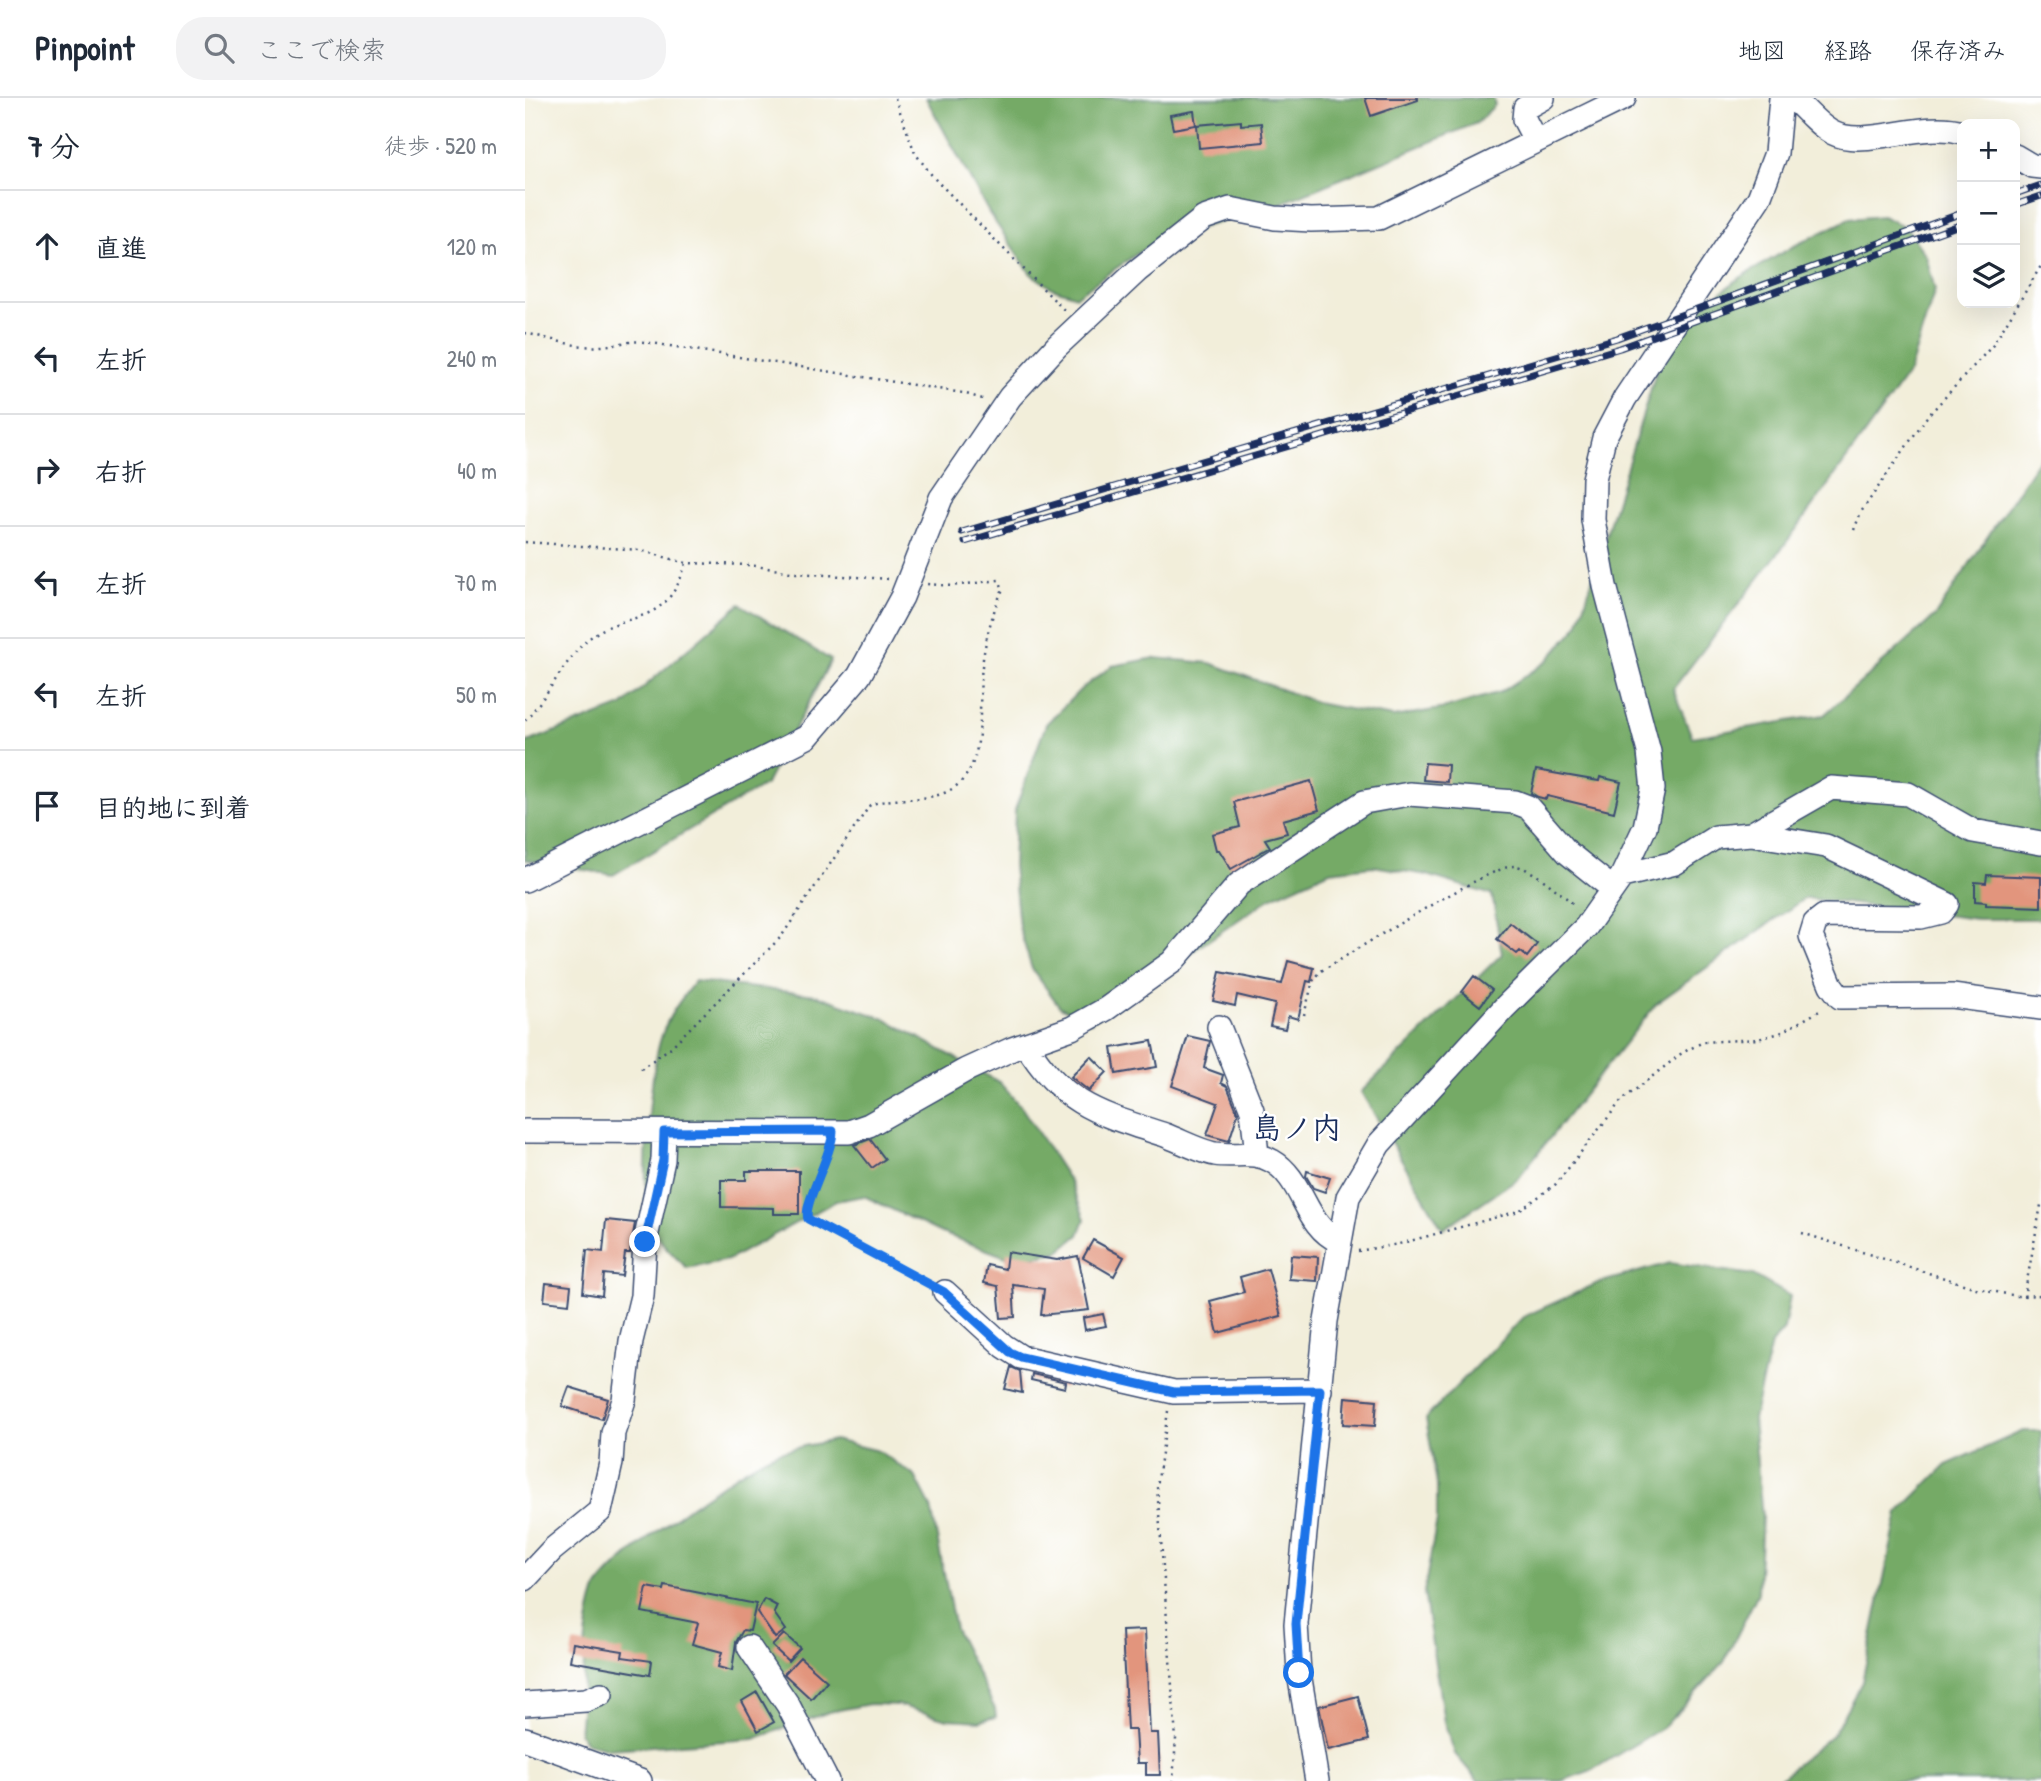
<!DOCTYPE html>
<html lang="ja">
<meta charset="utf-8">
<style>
body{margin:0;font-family:"Patrick Hand","Klee One",sans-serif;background:#f2f2f3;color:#1f2937}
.controls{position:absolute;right:21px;top:21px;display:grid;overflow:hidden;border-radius:14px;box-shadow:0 7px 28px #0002}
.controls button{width:63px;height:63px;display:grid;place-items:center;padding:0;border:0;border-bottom:2px solid #e0e1e3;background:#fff;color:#1f2937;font:35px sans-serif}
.stop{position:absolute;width:21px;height:21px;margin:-16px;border:5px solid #1a73e8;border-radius:50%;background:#fff}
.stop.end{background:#1a73e8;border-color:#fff;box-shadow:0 2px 7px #0008}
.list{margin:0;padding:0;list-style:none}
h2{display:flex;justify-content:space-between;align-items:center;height:91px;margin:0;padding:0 28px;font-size:30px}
h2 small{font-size:23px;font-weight:400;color:#747a83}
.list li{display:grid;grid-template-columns:46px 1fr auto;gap:21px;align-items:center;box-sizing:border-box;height:112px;padding:0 28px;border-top:2px solid #e0e1e3}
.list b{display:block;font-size:26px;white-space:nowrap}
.list em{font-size:23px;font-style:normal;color:#747a83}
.icon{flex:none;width:38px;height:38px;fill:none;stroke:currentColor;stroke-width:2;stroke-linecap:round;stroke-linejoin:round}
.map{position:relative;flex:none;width:1516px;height:1683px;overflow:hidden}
header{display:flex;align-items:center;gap:42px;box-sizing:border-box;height:98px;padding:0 35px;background:#fff;border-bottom:2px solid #e0e1e3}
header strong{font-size:33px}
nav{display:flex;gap:38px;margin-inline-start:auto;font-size:24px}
.search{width:490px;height:63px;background:#f2f2f3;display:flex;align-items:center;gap:18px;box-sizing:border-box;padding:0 24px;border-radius:28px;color:#747a83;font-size:26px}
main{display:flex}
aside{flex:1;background:#fff}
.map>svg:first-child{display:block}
.forest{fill:#75aa66;stroke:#486c62;stroke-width:2}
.building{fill:#e2957d}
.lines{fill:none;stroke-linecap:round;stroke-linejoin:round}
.minor-casing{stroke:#3b4c71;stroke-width:26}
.path{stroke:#3b4c71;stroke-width:2.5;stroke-dasharray:2 5;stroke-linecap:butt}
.minor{stroke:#fff;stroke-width:23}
.rail-casing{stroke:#1b2f5e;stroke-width:7}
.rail{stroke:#fff;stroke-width:4.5;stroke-dasharray:13;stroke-linecap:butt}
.route{stroke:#1a73e8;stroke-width:9}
.labels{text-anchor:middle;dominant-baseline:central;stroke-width:5;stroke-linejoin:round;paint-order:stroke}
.quarter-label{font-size:30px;font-weight:bold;fill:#1b2f5e;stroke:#fff}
</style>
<header>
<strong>Pinpoint</strong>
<div class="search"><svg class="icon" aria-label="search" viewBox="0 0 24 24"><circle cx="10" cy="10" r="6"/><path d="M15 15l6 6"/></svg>ここで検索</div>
<nav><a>地図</a><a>経路</a><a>保存済み</a></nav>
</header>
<main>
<aside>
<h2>7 分<small>徒歩 · 520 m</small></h2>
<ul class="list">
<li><svg class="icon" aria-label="ahead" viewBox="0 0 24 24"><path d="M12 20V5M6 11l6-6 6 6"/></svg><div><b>直進</b></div><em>120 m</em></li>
<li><svg class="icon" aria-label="left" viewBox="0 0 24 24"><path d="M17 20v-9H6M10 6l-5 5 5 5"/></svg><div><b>左折</b></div><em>240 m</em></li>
<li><svg class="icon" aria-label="right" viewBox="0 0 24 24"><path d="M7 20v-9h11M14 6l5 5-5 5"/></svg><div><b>右折</b></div><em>40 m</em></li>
<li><svg class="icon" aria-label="left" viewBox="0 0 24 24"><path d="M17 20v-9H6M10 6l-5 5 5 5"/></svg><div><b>左折</b></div><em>70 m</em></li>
<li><svg class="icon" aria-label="left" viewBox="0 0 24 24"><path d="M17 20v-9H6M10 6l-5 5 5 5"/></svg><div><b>左折</b></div><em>50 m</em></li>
<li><svg class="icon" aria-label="arrive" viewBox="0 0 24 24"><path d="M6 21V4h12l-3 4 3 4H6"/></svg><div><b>目的地に到着</b></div></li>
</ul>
</aside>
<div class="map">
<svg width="1516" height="1683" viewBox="0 0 1516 1683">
<rect width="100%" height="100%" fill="#fff"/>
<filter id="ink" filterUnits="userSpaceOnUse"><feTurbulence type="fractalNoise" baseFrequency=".0143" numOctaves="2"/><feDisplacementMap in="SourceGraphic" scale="14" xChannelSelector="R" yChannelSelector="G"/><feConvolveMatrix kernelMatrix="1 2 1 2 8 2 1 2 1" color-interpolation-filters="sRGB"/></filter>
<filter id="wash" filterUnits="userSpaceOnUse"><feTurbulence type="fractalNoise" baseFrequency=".00686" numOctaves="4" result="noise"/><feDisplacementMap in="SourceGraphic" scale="28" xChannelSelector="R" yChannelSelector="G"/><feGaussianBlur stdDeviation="1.57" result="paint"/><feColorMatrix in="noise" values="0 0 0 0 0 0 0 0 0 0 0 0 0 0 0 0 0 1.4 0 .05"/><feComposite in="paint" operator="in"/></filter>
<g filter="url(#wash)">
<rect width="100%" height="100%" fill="#f2eeda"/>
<path class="forest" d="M401 0H968L970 7 952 25 735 114 680 128 619 151 551 198 527 190 506 176 464 115Z
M1357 118 1381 129 1401 158 1410 192 1384 274 1267 437 1148 591 1167 639 1299 617 1410 518 1516 358V821H1452L1280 800 1132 905 993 1080 918 1131 836 994 977 856 967 797 902 777 848 768 805 773 745 800 565 924 535 909 507 871 494 829 488 768 490 712 521 626 556 591 587 568 630 560 685 565 796 606 868 619 921 610 976 594 1021 564 1053 528 1132 271 1159 223 1213 181 1267 149 1324 121Z
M215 506 306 562 241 686 88 777 0 762V645L97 608Z
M170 883 291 897 360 921 474 984 497 1010 545 1084 560 1121 554 1137 533 1154 489 1162 414 1134 339 1098 311 1103 203 1162 162 1170C147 1156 129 1140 124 1119 116 1084 125 971 137 937 144 916 157 900 170 883Z
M1145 1165 1228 1177 1265 1198 1259 1231 1246 1246 1228 1321 1237 1418 1233 1495 1199 1564 1140 1628 1067 1672 1036 1683H953L930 1656 919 1624 899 1494 912 1421V1387L901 1320 998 1219 1073 1185Z
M1498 1333H1516V1683H1252L1308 1636 1337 1584 1373 1415 1421 1367Z
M309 1342 353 1353 390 1378 406 1409 430 1531 470 1611 471 1619 455 1623 422 1621 373 1607 345 1606 304 1614 229 1641 84 1651 61 1645 54 1634C60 1589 56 1538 70 1495 79 1466 214 1371 246 1357 265 1349 289 1347 309 1342Z"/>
<g id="blocks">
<path class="building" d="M840 0H893V2L846 18Z
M669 13 671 27 648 31 645 17Z
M716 23V27L736 25 738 44 674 50 672 27Z
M900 665 923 667 922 684 898 682Z
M1011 672 1074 683 1075 679 1096 684 1089 714 1022 698 1021 701 1013 699 1006 695Z
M786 683 794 712 758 722 762 735 740 741 745 749 706 771 694 752H691L687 736 715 729 709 704Z
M1462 777 1516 779V809L1461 807V804L1450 803V784L1461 785Z
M985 825 1012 846 1002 859 995 853 992 856 972 841Z
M763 863 789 870 786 884 782 883 773 921 763 918 760 931 745 928 750 906 712 897 710 908 688 903 695 874 757 886Z
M949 878 967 892 955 908 937 894Z
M663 938 685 943 679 970 698 977 696 985 702 988 713 1015 704 1043 682 1037 693 1005 647 988Z
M627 943 632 969 591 976 587 950Z
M566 958 582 974 564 993 546 979Z
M345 1041 360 1061 347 1070 329 1047Z
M221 1073H274V1116H249V1110L196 1109V1082H221Z
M782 1073 805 1080 800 1094 788 1090 781 1078Z
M81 1122 110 1125 105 1155H100L97 1178 79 1176 77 1198 58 1195 62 1152 78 1154Z
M568 1142 599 1159 589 1178 558 1160Z
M482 1154 532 1162 553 1158 564 1212 516 1217 519 1191 488 1187 490 1219 476 1220 473 1188 459 1185 462 1167 480 1171Z
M766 1157 793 1159 792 1183 764 1181Z
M743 1171 756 1218 693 1235 685 1203 719 1194 715 1179Z
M21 1185 46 1188 44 1206 19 1203Z
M578 1216 581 1228 560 1232 558 1220Z
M486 1269 495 1273 497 1295 480 1291Z
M507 1276 541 1284 540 1290 506 1282Z
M44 1289 83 1301 77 1321 37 1308Z
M820 1299 852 1302 850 1328 818 1326Z
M140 1488 231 1506 225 1533 218 1532 211 1544 207 1573 193 1569 197 1554 167 1546 173 1525 117 1514 122 1489 139 1492Z
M239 1501 252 1508 249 1515 261 1532 250 1540 232 1514Z
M620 1532 625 1635H633L635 1677H621V1665H612L610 1632H602L597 1533Z
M259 1536 275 1550 263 1563 247 1548Z
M48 1545 98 1553 97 1559 127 1563 125 1577 45 1563Z
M275 1559 302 1583 286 1601 259 1576Z
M232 1594 249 1624 233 1633 217 1603Z
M833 1598 844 1642 803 1652 794 1608Z"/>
</g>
</g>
<g filter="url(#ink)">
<use href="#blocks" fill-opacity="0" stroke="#3b4c71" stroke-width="2"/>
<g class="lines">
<defs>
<path id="minor" d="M1267 0C1280 10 1293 28 1308 35 1339 51 1398 22 1437 34
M1010 42 999 21 1000 10 1018 0
M1490 58 1507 68 1516 69
M1226 736 1301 748 1422 806 1416 814 1396 819 1299 818 1290 825 1286 838 1306 887 1315 899 1427 898 1516 910
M1097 778 1150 765 1191 739 1226 736 1306 690 1383 696 1448 733 1516 745
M0 782 282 639 334 578 377 499 416 400 485 299 532 248 612 173 679 120 705 111 750 120 786 122 854 120 1099 0
M694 929 727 1012 732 1056
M501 946C538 1008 576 1016 640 1037 656 1043 674 1053 690 1056 711 1059 729 1052 747 1063 779 1081 779 1128 814 1143
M0 1033 324 1034 344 1027 441 972 487 951 547 930 581 911 647 864 714 786 839 704 884 696 990 704 1003 709 1043 755 1088 791
M420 1194 479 1248 496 1259 649 1294 795 1292
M0 1481 27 1452 75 1413 86 1365 88 1335 99 1302 106 1243 117 1198 120 1144 138 1062 139 1034
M224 1549 263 1607 302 1683
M0 1606 61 1602 76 1596
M0 1641 115 1683
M792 1683 774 1575 771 1526 801 1223 823 1099 854 1046 980 909 1061 829 1097 778 1120 729 1128 691 1124 654 1080 488 1068 422 1069 381 1079 340 1100 300 1234 100 1251 55 1256 0"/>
</defs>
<use href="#minor" class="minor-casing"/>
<path class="path" d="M370 0 390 55 409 80 542 215
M0 235C24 240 52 251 76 248 92 247 104 242 120 244L438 295 461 302
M1329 432 1336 414 1401 320 1468 247 1516 168
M0 444 114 452 161 465 225 467 271 475 364 481
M0 622C22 599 35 571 56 548 95 506 139 539 161 465
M779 917 788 883 796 873C825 856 964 768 989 768 1006 768 1037 797 1051 808
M116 971 146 949 256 839 345 707C369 698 396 704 419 695 463 677 453 617 456 579 458 551 466 516 478 491L474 482 427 488 402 486
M305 1054 281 1107 283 1121 404 1186
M1277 1135 1451 1190 1492 1198 1516 1197
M833 1153 874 1146 994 1113 1031 1086 1096 1003 1157 955 1178 944 1233 941 1255 935 1298 911
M1499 1199 1516 1107
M643 1313 632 1389 651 1641 648 1683"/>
<use href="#minor" class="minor"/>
<defs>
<path id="rail" d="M1490 96 1516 87
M1490 107 1516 98
M437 434 1092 240 1437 115
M440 444 1095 250 1437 126"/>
</defs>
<use href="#rail" class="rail-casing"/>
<use href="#rail" class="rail"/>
</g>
</g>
<g class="lines" filter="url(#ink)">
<path class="route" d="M120 1144 138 1062 139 1034 308 1033C307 1058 277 1107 283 1121L419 1194 485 1254 496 1259 649 1294 795 1292 771 1526 774 1575"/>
</g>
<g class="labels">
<g class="quarter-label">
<text x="772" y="1029">島ノ内</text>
</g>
</g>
</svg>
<div class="controls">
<button>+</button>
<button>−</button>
<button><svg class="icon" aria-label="layers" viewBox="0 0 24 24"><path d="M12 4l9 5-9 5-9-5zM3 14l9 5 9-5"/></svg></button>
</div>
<div class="stop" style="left:774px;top:1575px"></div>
<div class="stop end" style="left:120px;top:1144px"></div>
</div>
</main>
